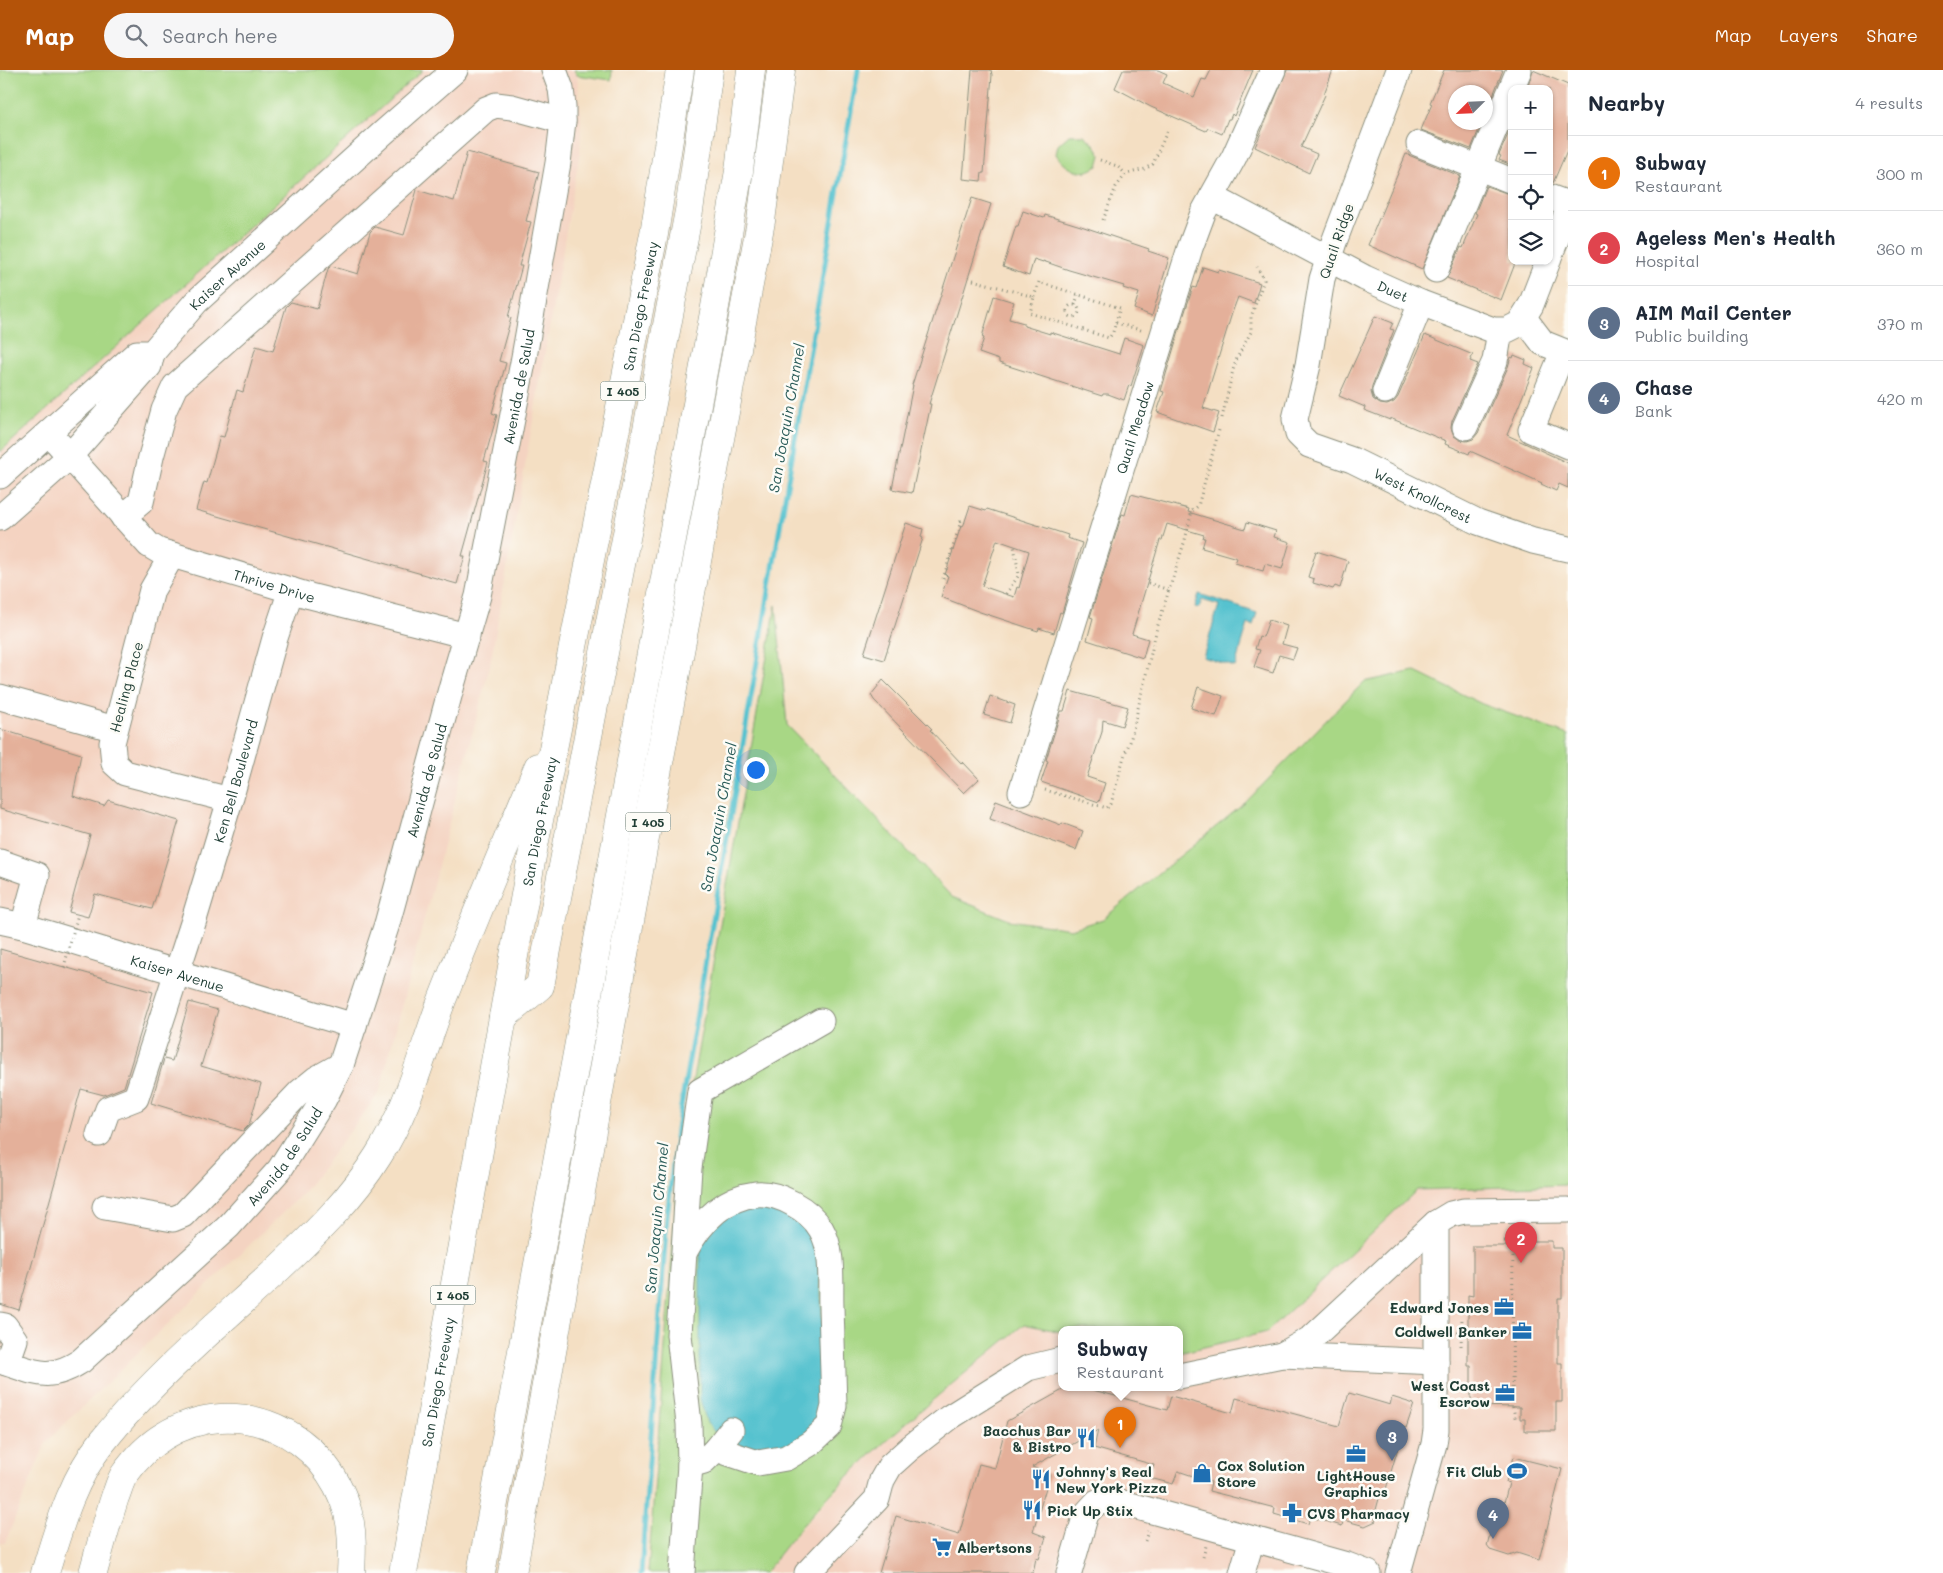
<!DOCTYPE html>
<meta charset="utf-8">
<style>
body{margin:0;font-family:Mali,sans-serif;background:#f6f6f7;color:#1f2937}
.controls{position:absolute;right:15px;top:15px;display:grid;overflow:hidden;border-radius:10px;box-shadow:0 1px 4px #0004}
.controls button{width:45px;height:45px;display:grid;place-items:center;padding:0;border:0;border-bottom:1px solid #e0e1e3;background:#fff;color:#1f2937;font:25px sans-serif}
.compass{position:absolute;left:1448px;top:15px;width:45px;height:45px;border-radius:50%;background:#fff;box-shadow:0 1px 4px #0004;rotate:246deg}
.you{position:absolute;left:755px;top:699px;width:18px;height:18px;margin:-12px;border:4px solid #fff;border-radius:50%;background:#1a73e8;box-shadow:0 0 0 8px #1a73e833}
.badge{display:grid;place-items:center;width:32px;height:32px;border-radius:50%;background:#b45309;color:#fff;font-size:16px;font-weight:700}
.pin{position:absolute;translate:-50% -41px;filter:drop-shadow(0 1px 2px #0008)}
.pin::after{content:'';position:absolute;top:26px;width:18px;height:15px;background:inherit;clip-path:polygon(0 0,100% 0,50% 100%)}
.popup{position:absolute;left:1058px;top:1256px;width:125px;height:65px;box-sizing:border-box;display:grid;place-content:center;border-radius:10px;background:#fff;filter:drop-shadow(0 1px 4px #0005);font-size:16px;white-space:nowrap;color:#747a83}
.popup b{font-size:19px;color:#1f2937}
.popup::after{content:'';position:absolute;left:50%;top:100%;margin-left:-10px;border:10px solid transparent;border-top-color:#fff}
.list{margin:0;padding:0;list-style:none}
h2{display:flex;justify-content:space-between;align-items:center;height:65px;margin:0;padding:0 20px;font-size:21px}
h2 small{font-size:16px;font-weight:400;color:#747a83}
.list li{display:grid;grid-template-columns:32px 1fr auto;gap:15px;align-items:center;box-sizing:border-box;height:75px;padding:0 20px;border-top:1px solid #e0e1e3}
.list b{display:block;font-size:19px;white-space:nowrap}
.list p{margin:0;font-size:16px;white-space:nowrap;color:#747a83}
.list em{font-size:16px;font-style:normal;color:#747a83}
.icon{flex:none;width:28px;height:28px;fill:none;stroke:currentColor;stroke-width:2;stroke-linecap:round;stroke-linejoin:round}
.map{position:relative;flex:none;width:1568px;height:1503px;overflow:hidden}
header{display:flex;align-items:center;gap:30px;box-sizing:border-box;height:70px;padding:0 25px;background:#b45309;color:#fff}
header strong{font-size:24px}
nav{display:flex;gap:28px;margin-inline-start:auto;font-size:18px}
.search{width:350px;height:45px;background:#f6f6f7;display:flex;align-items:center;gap:12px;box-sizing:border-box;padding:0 18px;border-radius:28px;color:#747a83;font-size:19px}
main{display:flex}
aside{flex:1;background:#fff}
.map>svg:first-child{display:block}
.built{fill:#f4d3c1}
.green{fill:#a8d785;stroke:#648a5c}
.water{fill:#56c2cf;stroke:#3a8082}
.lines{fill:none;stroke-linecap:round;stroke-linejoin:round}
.stream{stroke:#56c2cf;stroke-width:5}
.building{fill:#e4b09a;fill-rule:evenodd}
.minor-casing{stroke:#8a8e7c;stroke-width:27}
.highway-casing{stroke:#8a8e7c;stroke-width:29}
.path{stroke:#8a8e7c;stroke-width:3;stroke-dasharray:1 4;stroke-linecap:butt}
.minor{stroke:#fff;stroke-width:25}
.highway{stroke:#fff;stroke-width:28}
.path-bridge{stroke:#8a8e7c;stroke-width:3;stroke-dasharray:1 4;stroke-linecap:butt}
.labels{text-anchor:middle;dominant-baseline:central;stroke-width:5;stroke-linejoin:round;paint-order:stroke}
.shield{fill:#fdfcf7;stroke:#62766e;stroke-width:1}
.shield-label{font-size:12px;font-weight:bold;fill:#1f3d34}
.street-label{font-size:14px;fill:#1f3d34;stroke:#fdfcf7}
.poi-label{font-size:14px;font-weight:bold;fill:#1f3d34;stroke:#fdfcf7;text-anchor:end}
.water-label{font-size:15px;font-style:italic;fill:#2d5e5b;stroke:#fdfcf7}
</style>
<header>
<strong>Map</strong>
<div class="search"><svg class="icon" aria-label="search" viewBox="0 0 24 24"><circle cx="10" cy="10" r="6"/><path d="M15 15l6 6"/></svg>Search here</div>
<nav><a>Map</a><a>Layers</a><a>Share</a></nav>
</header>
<main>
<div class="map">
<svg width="1568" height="1503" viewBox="0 0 1568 1503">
<rect width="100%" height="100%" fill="#fdfcf7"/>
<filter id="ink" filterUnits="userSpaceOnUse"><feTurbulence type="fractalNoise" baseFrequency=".02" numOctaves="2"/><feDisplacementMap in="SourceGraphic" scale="10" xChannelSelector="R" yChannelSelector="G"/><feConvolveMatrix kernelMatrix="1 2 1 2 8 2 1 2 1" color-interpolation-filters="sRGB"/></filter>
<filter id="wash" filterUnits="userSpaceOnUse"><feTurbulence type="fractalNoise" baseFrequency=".0096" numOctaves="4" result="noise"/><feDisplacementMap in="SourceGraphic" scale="20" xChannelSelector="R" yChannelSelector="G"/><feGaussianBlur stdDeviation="1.12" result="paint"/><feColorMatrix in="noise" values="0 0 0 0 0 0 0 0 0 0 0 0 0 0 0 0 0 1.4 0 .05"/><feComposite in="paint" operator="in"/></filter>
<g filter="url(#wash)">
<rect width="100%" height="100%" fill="#f4dfc3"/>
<path class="built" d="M423 0H574L577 5 581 46 580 82 490 595 379 1023 303 1123 46 1372 5 1473 0 1472V382Z
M1568 1115V1489H1566L1565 1503H765L780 1482 866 1387 1024 1254 1061 1262V1317H1179V1283L1267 1262 1417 1120Z"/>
<path class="green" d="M0 0H423L0 382Z
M574 0H612L611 10 577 5Z
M1069 65H1084L1095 75 1101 85 1098 96C1095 97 1090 101 1087 101 1074 104 1062 94 1056 84L1058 75Z
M776 535 787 655 952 827 1009 850 1071 859 1103 849 1245 733 1364 612 1414 601 1482 634 1568 665V1115L1417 1120 1267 1262 1179 1283V1259H1061V1262L1024 1254C933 1331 835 1404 765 1503H648L676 1130 684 1060Z"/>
<path class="water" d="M1199 524 1257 543 1253 555 1248 554 1235 597 1203 587 1219 535 1202 530 1199 538 1195 537Z
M767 1136C783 1143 798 1150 809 1163 825 1184 823 1309 824 1342L812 1360 788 1375 768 1380 751 1379 719 1367 707 1353 700 1329V1183L705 1167 727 1145 743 1139Z"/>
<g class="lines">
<path class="stream" d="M641 1503 667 1146 677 1060 858 0"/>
</g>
<g id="blocks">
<path class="building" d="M972 0H991L992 5 984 103H982L981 111 963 109Z
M1123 0H1158L1167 4 1163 13 1194 27 1202 9 1206 10 1211 0H1253L1234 46 1232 44 1230 49H1228L1222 64 1208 58 1206 61 1151 37 1115 18Z
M1287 0H1333L1324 24 1325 25 1301 77 1317 84 1309 103 1255 77Z
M1444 0H1503L1486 43V22H1456V52H1482L1471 79 1421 60 1432 34 1430 33Z
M1533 0 1568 15V78L1553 113H1549V19H1527Z
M1512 60V95L1499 90 1501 86 1499 85 1509 62 1510 63Z
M467 82 539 102 526 151 531 152 519 196H522L508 247 511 248 499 291 506 293 492 343 497 345 484 391 488 392 462 486H465L457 514 196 440 204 412 207 413 220 366 224 367 237 320 243 322 256 276 273 281 286 237 291 232 317 239 328 199 331 196 358 204 370 162 375 157 404 165 417 120 454 131Z
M1406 84 1460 106 1422 199 1368 175Z
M1486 116 1512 125V191H1516L1501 230 1447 208 1461 177 1463 178 1477 144 1475 143Z
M972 128 991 134 929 334H931L912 423 892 419 913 315H912Z
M1023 141 1044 148 1045 145 1084 157 1149 179 1148 181 1169 188 1152 246 1134 239 1139 223 1123 218 1124 216 1069 200 1043 191V192L1034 189 1029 206 1003 197 1016 156H1018Z
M1203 197 1218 202 1219 200 1260 213 1254 233 1238 227 1232 243 1203 338 1219 343 1213 362 1157 342 1164 322 1161 321 1181 254 1193 217 1196 218Z
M994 226 1014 232 1009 249 1024 253V256L1050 264V262L1119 284 1124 268 1144 275 1131 316 1129 315 1124 330 1108 324H1103L1102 326 1037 305 999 293V290L979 283 984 268 982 267Z
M1375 246 1393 253 1390 259 1394 260 1372 316 1371 322 1373 329 1380 334 1387 335 1394 332 1398 327 1425 265 1473 285 1470 291 1478 294 1452 351 1451 358 1454 366 1460 370 1467 371 1473 369 1478 363 1508 297 1511 287 1513 288 1514 285 1526 290 1525 294 1534 298 1507 365 1568 393V418L1559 414 1556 421 1541 414 1542 413 1470 381 1469 384 1445 374 1446 371 1390 348V350L1364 340 1365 337 1339 326Z
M1131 424 1189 439 1188 442 1245 459 1247 452 1276 461 1274 467 1290 472 1282 499 1265 494 1263 501 1235 493 1237 488 1202 478 1205 468H1203L1204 465 1167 454 1162 470H1160L1132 564 1148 569 1143 588 1087 570 1093 548 1090 547 1122 444 1125 445Z
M970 436 986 441 987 439 1068 465 1067 468 1082 473 1062 543 1060 542 1054 563 1039 558 1038 561 980 542 941 527 948 506 945 505 961 456 963 457ZM997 470 1029 481 1019 518 1017 517 1014 527 982 516Z
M906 453 923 459 921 467 923 468 884 590 864 584Z
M1316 481 1348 491 1340 518 1335 516 1333 519 1313 513 1314 509 1308 507Z
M1269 550 1287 556 1282 574 1297 578 1293 589 1279 585 1273 603 1254 597 1260 580 1255 579 1259 566 1263 567Z
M883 610 932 659 930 660 962 694 963 692 979 709 964 723 874 630 871 625Z
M1198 617 1223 626 1216 646 1191 638Z
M1070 621 1128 637 1122 656 1103 650 1102 662 1087 707 1105 713 1099 732 1041 712 1048 691 1046 690 1061 641H1064Z
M990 626 1015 635 1010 653 984 645Z
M0 659 81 684 73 726 104 736 108 730 179 751 152 839 95 824 88 847 69 842 90 765 0 739Z
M996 730 1061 755 1062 753 1083 761 1076 780 990 749Z
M0 879 153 922 124 1017 104 1025 81 1019 19 1240 0 1234Z
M189 932 218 940 201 996 261 1014 249 1055 243 1061 151 1033 164 989 172 991Z
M1522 1171H1552V1178H1562V1228H1558V1293H1562V1332H1556V1361H1525V1349H1520V1337L1471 1336V1296H1468V1225L1473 1226V1176H1522Z
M1068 1317H1082L1167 1340 1171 1326 1232 1343 1236 1328 1339 1356 1349 1323 1390 1335 1392 1327 1414 1334 1406 1358 1404 1357 1384 1426 1380 1425 1374 1447 1376 1451 1365 1456 1343 1450 1342 1456 1310 1447 1308 1454 1274 1444 1275 1438 1209 1421 1211 1412 1178 1401 1173 1414 1150 1408 1154 1395 1094 1378 1098 1360 1032 1397 1050 1404 1033 1462 1046 1467 1039 1489 1036 1488 1033 1503H879L896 1446 959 1465 979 1394 995 1398 1007 1351Z
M1514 1387 1562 1399 1539 1490 1517 1483 1509 1486 1490 1480 1487 1476 1492 1455 1499 1452 1509 1413 1506 1412Z"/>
</g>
</g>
<g filter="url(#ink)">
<use href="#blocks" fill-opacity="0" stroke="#8a8e7c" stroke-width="1"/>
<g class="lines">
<defs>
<g id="minor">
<path id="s1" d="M1399 0 1334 172 1322 209 1308 295 1295 349 1298 364 1309 375 1352 390 1478 452 1533 471 1568 479"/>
<path d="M1419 74 1512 111"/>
<path id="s2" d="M1212 127 1365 208 1421 233 1493 260H1507L1519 254 1531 235 1548 191"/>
<path d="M1549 127 1568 134"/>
<path d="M1549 187 1568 140"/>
<path d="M1436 200 1519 0"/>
<path d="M1524 248 1543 273 1568 283"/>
<path d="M1563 282 1531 360 1568 376"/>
<path d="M1385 321 1421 233"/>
<path d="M1465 357 1495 291 1500 261"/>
<path id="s3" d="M49 363 149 475 159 481 310 526 467 566"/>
<path id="s4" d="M0 406 137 283H152L196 232 383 63 455 0"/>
<path d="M123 447 141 432 151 387 164 340 175 316 486 39 496 35 512 37 563 51"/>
<path d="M0 448 69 387 149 296 152 283"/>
<path d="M172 485 152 520 112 673 114 693 125 703 230 730"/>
<path d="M0 627 115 659"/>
<path id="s5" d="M1021 722 1190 178 1203 143 1234 87 1273 0"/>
<path d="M0 792 37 805 23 856"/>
<path id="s6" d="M0 851 23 856 354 956"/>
<path id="s7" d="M99 1064 108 1039 136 1028 193 853 230 730 275 568 291 520"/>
<path d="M105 1137 173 1149 183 1145 300 1022 316 1009 341 995"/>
<path d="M685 1181C700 1153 722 1128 756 1124 778 1122 809 1139 821 1159 834 1181 830 1212 831 1237 832 1270 833 1303 834 1336L829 1356 811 1373 786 1388 758 1393 716 1379 704 1391 690 1395"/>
<path d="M0 1255 5 1256 15 1270 7 1293"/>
<path d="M1282 1285 1436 1292"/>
<path id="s8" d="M0 1291C34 1301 47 1313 81 1291L229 1156 280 1099 324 1029 341 995 387 854 452 615 478 526 524 287 558 93 563 51V36L561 19 554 0"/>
<path d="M1179 1306 1282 1285 1312 1268 1436 1153"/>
<path d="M716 1379 731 1360"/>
<path d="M682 1503 690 1395 689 1354 679 1265 689 1098 700 1021 821 951"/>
<path d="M807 1503 877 1429 882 1410 890 1396 910 1378 950 1347 1028 1298 1061 1290"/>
<path d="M1069 1503 1086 1444 1097 1432 1116 1431 1347 1495 1368 1503"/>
<path d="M1242 1503 1252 1469"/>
<path d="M1398 1503 1434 1374 1436 1360V1153L1451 1144 1464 1141 1568 1140"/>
</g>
<g id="highway">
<path d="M503 947 540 916 689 141 709 0"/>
<path d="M45 1503C59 1457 72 1409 103 1371 152 1309 221 1252 279 1198 315 1164 352 1128 378 1086 409 1038 422 982 442 930 473 851 506 774 538 697"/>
<path d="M93 1503C100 1478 107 1451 115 1427 118 1420 120 1411 124 1405 134 1391 149 1375 164 1366 237 1322 326 1362 348 1443 353 1462 352 1483 351 1503"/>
<path id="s9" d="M403 1503 532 786 654 164 680 0"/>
<path d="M481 1503 715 237 739 101 751 0"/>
<path d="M512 1503 649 746 761 151 781 0"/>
</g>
</defs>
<use href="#minor" class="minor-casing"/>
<use href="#highway" class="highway-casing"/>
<path class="path" d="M1100 90 1117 96 1126 104
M1103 150 1116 117 1126 104 1145 99 1153 94 1168 59
M973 210 1034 227 1030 243 1109 268 1113 262 1120 238 1039 212 1034 227
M1075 235 1078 225
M1067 241a6 6 0 1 1 12 0a6 6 0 1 1-12 0Z
M1116 253 1144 261
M1222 348 1233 300 1237 288 1251 262V247L1264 210 1257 197
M943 509 961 451 965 453
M1148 513 1169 520
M1006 524 1019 505 1014 476
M1045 720 1107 738 1111 734 1125 683 1130 672 1157 558 1185 470 1192 441 1198 436 1219 360
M1504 1171H1513L1512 1333 1516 1351
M1457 1262 1513 1263
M1461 1276 1462 1248
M1158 1423 1160 1416
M1145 1471 1148 1461
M1203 1487 1206 1476"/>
<use href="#minor" class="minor"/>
<use href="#highway" class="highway"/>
<path class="path-bridge" d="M64 897 78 844"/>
</g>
</g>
<defs>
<symbol id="office-bare" viewBox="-9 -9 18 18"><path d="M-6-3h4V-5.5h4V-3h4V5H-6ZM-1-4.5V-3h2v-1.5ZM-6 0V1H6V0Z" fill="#1f6fb2" stroke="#fdfcf7" stroke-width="2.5" paint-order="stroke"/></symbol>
<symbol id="restaurant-bare" viewBox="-9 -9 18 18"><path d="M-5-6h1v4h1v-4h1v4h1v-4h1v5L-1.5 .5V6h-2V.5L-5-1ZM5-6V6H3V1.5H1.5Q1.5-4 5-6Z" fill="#1f6fb2" stroke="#fdfcf7" stroke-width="2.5" paint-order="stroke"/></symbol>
<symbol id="stadium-bare" viewBox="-9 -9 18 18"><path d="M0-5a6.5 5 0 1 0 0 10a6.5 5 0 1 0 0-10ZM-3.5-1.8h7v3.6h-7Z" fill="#1f6fb2" stroke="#fdfcf7" stroke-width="2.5" paint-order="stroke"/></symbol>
<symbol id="shop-bare" viewBox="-9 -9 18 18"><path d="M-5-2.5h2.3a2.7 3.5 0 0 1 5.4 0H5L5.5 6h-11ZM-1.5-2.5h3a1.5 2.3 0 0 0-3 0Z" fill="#1f6fb2" stroke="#fdfcf7" stroke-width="2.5" paint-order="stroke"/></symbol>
<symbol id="pharmacy-bare" viewBox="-9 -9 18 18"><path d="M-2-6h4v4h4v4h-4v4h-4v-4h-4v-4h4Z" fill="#1f6fb2" stroke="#fdfcf7" stroke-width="2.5" paint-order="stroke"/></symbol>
<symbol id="supermarket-bare" viewBox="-9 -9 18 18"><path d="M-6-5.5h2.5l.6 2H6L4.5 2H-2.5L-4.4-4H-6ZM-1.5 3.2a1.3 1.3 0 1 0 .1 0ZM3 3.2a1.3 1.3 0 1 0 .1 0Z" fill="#1f6fb2" stroke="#fdfcf7" stroke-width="2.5" paint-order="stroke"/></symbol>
</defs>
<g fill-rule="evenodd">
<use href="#office-bare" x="1490" y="1223" width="28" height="28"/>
<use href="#office-bare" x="1508" y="1247" width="28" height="28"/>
<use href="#office-bare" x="1491" y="1309" width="28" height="28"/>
<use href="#restaurant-bare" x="1072" y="1354" width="28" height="28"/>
<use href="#office-bare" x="1342" y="1370" width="28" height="28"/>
<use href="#stadium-bare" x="1503" y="1387" width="28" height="28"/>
<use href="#shop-bare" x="1188" y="1389" width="28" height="28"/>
<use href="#restaurant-bare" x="1027" y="1395" width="28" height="28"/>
<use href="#restaurant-bare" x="1018" y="1426" width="28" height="28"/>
<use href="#pharmacy-bare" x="1278" y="1429" width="28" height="28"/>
<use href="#supermarket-bare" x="928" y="1463" width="28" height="28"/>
</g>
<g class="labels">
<g class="shield">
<rect x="600.5" y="311.5" width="45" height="19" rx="4"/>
<rect x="625.5" y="742.5" width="45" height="19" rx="4"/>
<rect x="430.5" y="1215.5" width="45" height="19" rx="4"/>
</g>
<g class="shield-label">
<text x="623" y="321">I 405</text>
<text x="648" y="752">I 405</text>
<text x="453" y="1225">I 405</text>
</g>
<g class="street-label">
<text transform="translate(1336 171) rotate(-71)">Quail Ridge</text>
<text stroke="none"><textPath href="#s4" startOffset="308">Kaiser Avenue</textPath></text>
<text stroke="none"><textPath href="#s2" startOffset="204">Duet</textPath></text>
<text stroke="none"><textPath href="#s9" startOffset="1289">San Diego Freeway</textPath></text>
<text stroke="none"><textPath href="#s8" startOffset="1185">Avenida de Salud</textPath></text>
<text stroke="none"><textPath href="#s5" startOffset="382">Quail Meadow</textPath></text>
<text stroke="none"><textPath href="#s1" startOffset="521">West Knollcrest</textPath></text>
<text stroke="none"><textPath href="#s3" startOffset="282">Thrive Drive</textPath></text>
<text transform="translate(126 617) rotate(-75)">Healing Place</text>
<text stroke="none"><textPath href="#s8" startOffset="780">Avenida de Salud</textPath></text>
<text stroke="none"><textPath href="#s7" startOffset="389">Ken Bell Boulevard</textPath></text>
<text stroke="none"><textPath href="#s9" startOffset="764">San Diego Freeway</textPath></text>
<text stroke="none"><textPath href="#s6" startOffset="185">Kaiser Avenue</textPath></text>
<text stroke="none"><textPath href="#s8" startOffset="375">Avenida de Salud</textPath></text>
<text stroke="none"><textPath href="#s9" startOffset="194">San Diego Freeway</textPath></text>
</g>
<g class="poi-label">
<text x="1489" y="1237">Edward Jones</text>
<text x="1507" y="1261">Coldwell Banker</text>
<text x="1490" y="1315">West Coast<tspan x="1490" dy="16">Escrow</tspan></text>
<text x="1071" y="1360">Bacchus Bar<tspan x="1071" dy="16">&amp; Bistro</tspan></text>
<text x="1217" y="1395" text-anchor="start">Cox Solution<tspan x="1217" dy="16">Store</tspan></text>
<text x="1056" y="1401" text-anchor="start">Johnny's Real<tspan x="1056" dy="16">New York Pizza</tspan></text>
<text x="1502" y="1401">Fit Club</text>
<text x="1356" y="1405" text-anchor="middle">LightHouse<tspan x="1356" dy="16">Graphics</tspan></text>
<text x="1047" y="1440" text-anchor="start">Pick Up Stix</text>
<text x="1307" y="1443" text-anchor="start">CVS Pharmacy</text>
<text x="957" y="1477" text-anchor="start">Albertsons</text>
</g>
<g class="water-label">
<text transform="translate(786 348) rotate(-80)">San Joaquin Channel</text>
<text transform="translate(718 747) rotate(-80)">San Joaquin Channel</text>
<text transform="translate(656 1148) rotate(-85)">San Joaquin Channel</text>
</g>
</g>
</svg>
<div class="controls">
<button>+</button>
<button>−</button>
<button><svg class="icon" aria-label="locate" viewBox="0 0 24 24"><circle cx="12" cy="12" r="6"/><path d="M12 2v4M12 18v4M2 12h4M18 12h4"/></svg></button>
<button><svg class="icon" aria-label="layers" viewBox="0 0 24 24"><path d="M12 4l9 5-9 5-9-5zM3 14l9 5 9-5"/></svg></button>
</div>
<svg class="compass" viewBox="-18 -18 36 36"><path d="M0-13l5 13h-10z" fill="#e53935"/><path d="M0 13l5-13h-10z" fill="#747a83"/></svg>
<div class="you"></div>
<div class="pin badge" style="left:1120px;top:1378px;background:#e8710a">1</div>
<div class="popup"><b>Subway</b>Restaurant</div>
<div class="pin badge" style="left:1521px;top:1193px;background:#e0444e">2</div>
<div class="pin badge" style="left:1392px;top:1391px;background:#5c6f8a">3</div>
<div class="pin badge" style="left:1493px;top:1469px;background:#5c6f8a">4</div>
</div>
<aside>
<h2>Nearby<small>4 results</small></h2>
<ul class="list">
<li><span class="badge" style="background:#e8710a">1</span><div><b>Subway</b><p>Restaurant</p></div><em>300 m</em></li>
<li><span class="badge" style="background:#e0444e">2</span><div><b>Ageless Men's Health</b><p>Hospital</p></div><em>360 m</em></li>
<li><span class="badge" style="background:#5c6f8a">3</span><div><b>AIM Mail Center</b><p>Public building</p></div><em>370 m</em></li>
<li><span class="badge" style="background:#5c6f8a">4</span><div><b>Chase</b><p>Bank</p></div><em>420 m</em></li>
</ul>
</aside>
</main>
